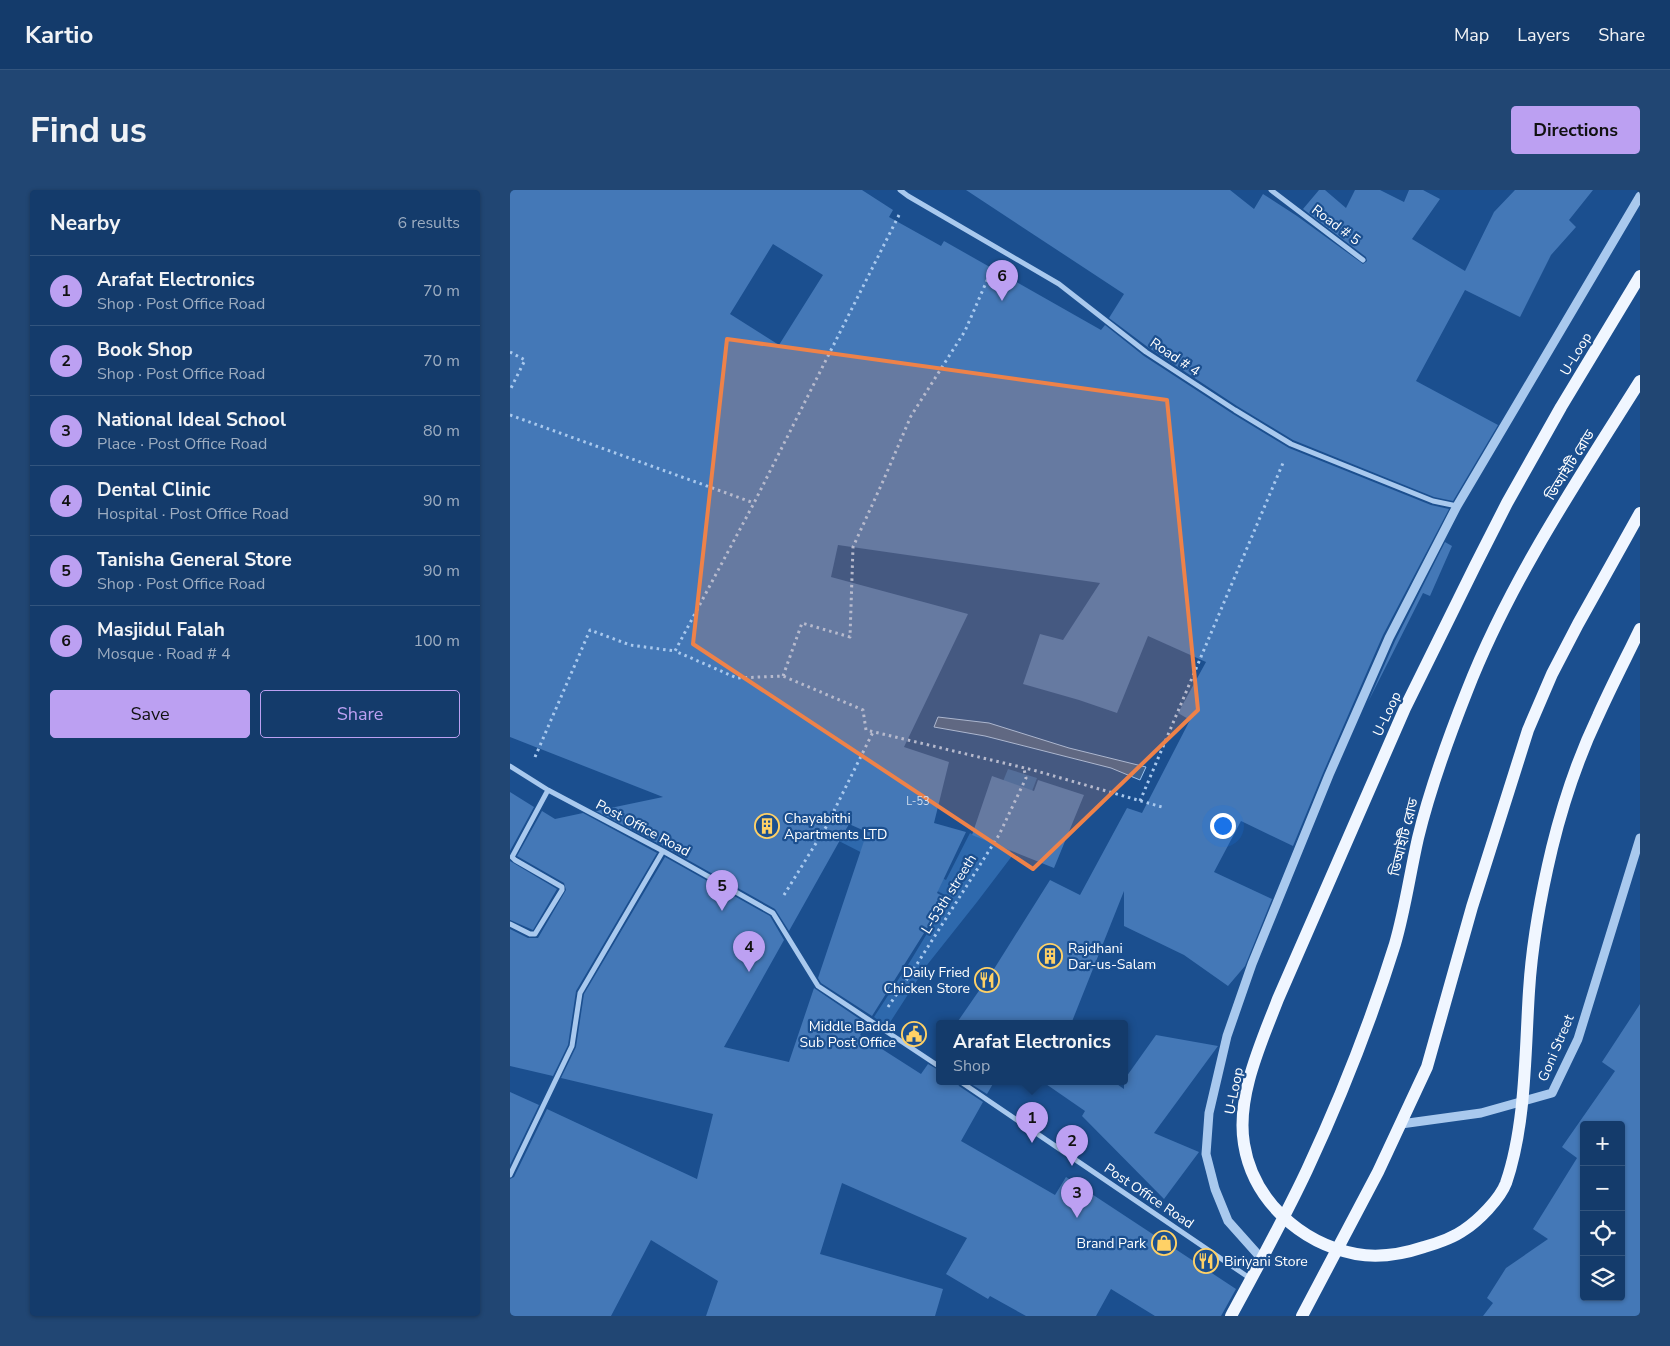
<!DOCTYPE html>
<meta charset="utf-8">
<style>
body{margin:0;font-family:"Nunito Sans","Noto Sans Bengali",sans-serif;background:#214673;color:#f1f3f6}
.controls{position:absolute;right:15px;bottom:15px;display:grid;overflow:hidden;border-radius:5px;box-shadow:0 1px 4px #0004}
.controls button{width:45px;height:45px;display:grid;place-items:center;padding:0;border:0;border-bottom:1px solid #33557e;background:#143b6b;color:#f1f3f6;font:25px sans-serif}
.you{position:absolute;left:712px;top:635px;width:18px;height:18px;margin:-12px;border:4px solid #fff;border-radius:50%;background:#1a73e8;box-shadow:0 0 0 8px #1a73e833}
.badge{display:grid;place-items:center;width:32px;height:32px;border-radius:50%;background:#bca0f2;color:#111;font-size:16px;font-weight:700}
.pin{position:absolute;translate:-50% -41px;filter:drop-shadow(0 1px 2px #0008)}
.pin::after{content:'';position:absolute;top:26px;width:18px;height:15px;background:inherit;clip-path:polygon(0 0,100% 0,50% 100%)}
.popup{position:absolute;left:426px;top:830px;width:192px;height:65px;box-sizing:border-box;display:grid;place-content:center;border-radius:5px;background:#143b6b;filter:drop-shadow(0 1px 4px #0005);font-size:16px;white-space:nowrap;color:#9dadc1}
.popup b{font-size:19px;color:#f1f3f6}
.popup::after{content:'';position:absolute;left:50%;top:100%;margin-left:-10px;border:10px solid transparent;border-top-color:#143b6b}
.list{margin:0;padding:0;list-style:none}
h2{display:flex;justify-content:space-between;align-items:center;height:65px;margin:0;padding:0 20px;font-size:21px}
h2 small{font-size:16px;font-weight:400;color:#9dadc1}
.list li{display:grid;grid-template-columns:32px 1fr auto;gap:15px;align-items:center;box-sizing:border-box;height:70px;padding:0 20px;border-top:1px solid #33557e}
.list b{display:block;font-size:19px;white-space:nowrap}
.list p{margin:0;font-size:16px;white-space:nowrap;color:#9dadc1}
.list em{font-size:16px;font-style:normal;color:#9dadc1}
.actions{display:flex;gap:10px;padding:15px 20px}
.actions a{flex:1;padding:11px 0;border:1px solid #bca0f2;border-radius:5px;text-align:center;font-size:18px;color:#bca0f2}
.actions .main{background:#bca0f2;color:#111}
.icon{flex:none;width:28px;height:28px;fill:none;stroke:currentColor;stroke-width:2;stroke-linecap:round;stroke-linejoin:round}
.map{position:relative;flex:none;width:1130px;height:1126px;overflow:hidden;border-radius:5px}
header{display:flex;align-items:center;gap:30px;box-sizing:border-box;height:70px;padding:0 25px;background:#143b6b;border-bottom:1px solid #33557e}
header strong{font-size:24px}
nav{display:flex;gap:28px;margin-inline-start:auto;font-size:18px}
.intro{display:flex;align-items:center;justify-content:space-between;box-sizing:border-box;height:120px;padding:0 30px}
h1{margin:0;font-size:35px}
.button{padding:12px 22px;border-radius:5px;background:#bca0f2;color:#111;font-size:18px;font-weight:700}
main{display:flex;gap:30px;padding:0 30px}
aside{flex:1;background:#143b6b;border-radius:5px;box-shadow:0 1px 4px #0004}
.map>svg:first-child{display:block}
.green{fill:#2e69ad}
.water{fill:#3c6290;stroke:#9cc4f0}
.building{fill:#4478b7;fill-rule:evenodd}
.lines{fill:none;stroke-linecap:round;stroke-linejoin:round}
.path{stroke:#a9c9ee;stroke-width:3;stroke-dasharray:2.5 4;stroke-linecap:butt}
.minor{stroke:#a9c9ee;stroke-width:5}
.tertiary{stroke:#a9c9ee;stroke-width:9}
.primary{stroke:#f0f6ff;stroke-width:12}
.marked{fill:#ee8249;fill-opacity:0.2;stroke:#ee8249;stroke-width:4;stroke-linejoin:round}
.labels{text-anchor:middle;dominant-baseline:central;stroke-width:4.5;stroke-linejoin:round;paint-order:stroke}
.number-label{font-size:11px;fill:#d0dded}
.street-label{font-size:14px;fill:#fff;stroke:#1b4f8f}
.poi-label{font-size:14px;fill:#fff;stroke:#1b4f8f;text-anchor:start}
</style>
<header>
<strong>Kartio</strong>
<nav><a>Map</a><a>Layers</a><a>Share</a></nav>
</header>
<div class="intro"><h1>Find us</h1><a class="button">Directions</a></div>
<main>
<aside>
<h2>Nearby<small>6 results</small></h2>
<ul class="list">
<li><span class="badge">1</span><div><b>Arafat Electronics</b><p>Shop · Post Office Road</p></div><em>70 m</em></li>
<li><span class="badge">2</span><div><b>Book Shop</b><p>Shop · Post Office Road</p></div><em>70 m</em></li>
<li><span class="badge">3</span><div><b>National Ideal School</b><p>Place · Post Office Road</p></div><em>80 m</em></li>
<li><span class="badge">4</span><div><b>Dental Clinic</b><p>Hospital · Post Office Road</p></div><em>90 m</em></li>
<li><span class="badge">5</span><div><b>Tanisha General Store</b><p>Shop · Post Office Road</p></div><em>90 m</em></li>
<li><span class="badge">6</span><div><b>Masjidul Falah</b><p>Mosque · Road # 4</p></div><em>100 m</em></li>
</ul>
<div class="actions"><a class="main">Save</a><a>Share</a></div>
</aside>
<div class="map">
<svg width="1130" height="1126" viewBox="0 0 1130 1126">
<rect width="100%" height="100%" fill="#1b4f8f"/>
<path class="green" d="M498 579 527 588 500 660 502 666 467 712 417 775 377 837 364 827 401 770 439 707 321 647 324 635 436 690 460 643 470 648Z"/>
<path class="water" d="M428 527 479 533 559 558 636 577 630 590 601 578 475 546 424 537Z"/>
<path class="building" d="M0 0H352L383 20 379 27 431 56 434 51 591 140 595 135 634 166 723 224 779 258 921 315 939 319 873 445 813 583 783 656 731 631 704 682 762 709 735 776 718 796 674 765 614 736V701L561 834H446L484 779 540 690 570 705 617 618 632 623 680 530 668 523 696 472 638 446 607 523 569 510 513 494 530 444 553 450 590 393 328 355 321 387 458 424 394 557 439 572 424 633 456 642 427 703 436 708 362 826 311 793 308 788 357 642 339 634 279 741 265 719 155 657 86 621 153 607 0 547ZM263 54 313 85 269 155 220 124Z
M456 0H720L744 19 753 4 787 26 853 74 857 71 856 67 793 19 809 0H815L836 18 845 0H870L894 12 899 0H913L930 9 902 49 955 81 984 22 1005 0H1083L1059 30 1066 37 1041 65 1010 127 955 100 906 191 988 235 943 311 924 307 783 250 727 216 639 158 599 128 614 104Z
M935 352 942 356 920 406 913 403 858 512 885 451Z
M482 586 524 601 528 590 574 605 544 678 462 645Z
M0 602 24 617 0 661Z
M32 621 45 629 73 623 147 663 66 801 58 855 43 886 0 876V739L18 748H28L56 700 54 693 7 666Z
M155 667 260 726 274 750 214 857 279 872 304 798 357 834 350 845 411 884 418 874 430 881V892H447L449 896 473 912 451 951 545 1005 556 987 726 1099 711 1126H645L601 1099 586 1126H516L480 1106 478 1109 436 1084 457 1048 332 993 310 1064 433 1099 425 1126H196L208 1091 141 1050 101 1126H0V989L4 987 37 919 187 989 203 924 51 888 66 857 74 804Z
M0 671 47 699 23 740 0 730Z
M1130 814V1126H973L983 1113 977 1108 996 1078 1038 1049 1023 1039 1067 968 1052 957 1105 881 1092 872ZM1074 935H1111V1107H1074Z
M646 845 708 856 644 943 689 962 654 1009 572 926 575 921 533 892H604L614 899V890Z
M458 892H484L477 904Z
M0 902 29 915 0 975Z"/>
<g class="lines">
<path class="path" d="M389 25 244 313 165 461 227 488 273 486 353 520 356 540 523 580 652 617
M0 162 15 170 0 200
M0 225 244 313
M273 486 292 433 340 447 343 357 374 289 401 226 455 141 482 79
M25 567 80 440 120 455 165 461
M630 611 773 273
M274 705 316 637 363 542
M378 817 407 774 489 645 516 588 514 579"/>
<path class="minor" d="M390 0 398 6 549 94 636 162 725 220 781 254 923 311 947 316
M761 0 853 70
M0 576 38 600 153 661 263 723 308 796 430 877
M0 734 20 744H25L52 700V697L5 670 2 667 38 600
M451 892 741 1089
M0 985 62 856 70 803 153 661"/>
<path class="tertiary" d="M891 934 971 923 1042 903 1068 849 1130 648
M751 1068 718 1031 705 999 696 964 699 923 717 846 742 774 819 585 879 448 947 316 1130 6"/>
<path class="primary" d="M1130 86 1051 217 997 313 965 376 895 518 768 809C751 853 726 907 734 954 743 1010 790 1053 846 1064 868 1068 893 1064 914 1057 928 1053 943 1048 954 1040 968 1031 990 1009 996 993 1016 935 1015 862 1019 801 1022 753 1031 704 1042 658 1053 613 1068 568 1088 526 1101 497 1116 468 1130 439
M721 1126C747 1078 774 1029 797 980 831 907 861 831 885 754 895 720 900 683 908 648 920 598 938 549 957 501 1000 391 1067 291 1130 191
M792 1126 868 982 917 877 962 717 1018 540 1042 484 1068 434 1130 323"/>
</g>
<path class="marked" d="M217 149 657 210 688 520 523 679 183 454Z"/>
<defs>
<symbol id="building-ring" viewBox="-11 -11 22 22"><circle r="9.5" fill="#1b4f8f" stroke="#ffd166" stroke-width="1.5"/><path d="M-4-6H4V6H1V3H-1V6H-4ZM-2.5-4.3h1.7v1.8h-1.7ZM.8-4.3h1.7v1.8H.8ZM-2.5-1h1.7V.8h-1.7ZM.8-1h1.7V.8H.8Z" fill="#ffd166"/></symbol>
<symbol id="restaurant-ring" viewBox="-11 -11 22 22"><circle r="9.5" fill="#1b4f8f" stroke="#ffd166" stroke-width="1.5"/><path d="M-5-6h1v4h1v-4h1v4h1v-4h1v5L-1.5 .5V6h-2V.5L-5-1ZM5-6V6H3V1.5H1.5Q1.5-4 5-6Z" fill="#ffd166"/></symbol>
<symbol id="civic-ring" viewBox="-11 -11 22 22"><circle r="9.5" fill="#1b4f8f" stroke="#ffd166" stroke-width="1.5"/><path d="M-.6-6.5H3V-4.5H.6V-3L4-1V1h2V6H-6V1h2V-1L-.6-3ZM-1.2 2.5V6h2.4V2.5Z" fill="#ffd166"/></symbol>
<symbol id="shop-ring" viewBox="-11 -11 22 22"><circle r="9.5" fill="#1b4f8f" stroke="#ffd166" stroke-width="1.5"/><path d="M-5-2.5h2.3a2.7 3.5 0 0 1 5.4 0H5L5.5 6h-11ZM-1.5-2.5h3a1.5 2.3 0 0 0-3 0Z" fill="#ffd166"/></symbol>
</defs>
<g fill-rule="evenodd">
<use href="#building-ring" x="243" y="622" width="28" height="28"/>
<use href="#building-ring" x="526" y="752" width="28" height="28"/>
<use href="#restaurant-ring" x="463" y="776" width="28" height="28"/>
<use href="#civic-ring" x="390" y="830" width="28" height="28"/>
<use href="#shop-ring" x="640" y="1039" width="28" height="28"/>
<use href="#restaurant-ring" x="682" y="1057" width="28" height="28"/>
</g>
<g class="labels">
<g class="number-label">
<text x="408" y="611">L-53</text>
</g>
<g class="street-label">
<text transform="translate(826 35) rotate(37)">Road # 5</text>
<text transform="translate(1066 164) rotate(-59)">U-Loop</text>
<text transform="translate(665 167) rotate(34)">Road # 4</text>
<text transform="translate(1060 275) rotate(-58)">ডিআইটি রোড</text>
<text transform="translate(877 524) rotate(-65)">U-Loop</text>
<text transform="translate(133 638) rotate(28)">Post Office Road</text>
<text transform="translate(894 647) rotate(-76)">ডিআইটি রোড</text>
<text transform="translate(439 704) rotate(-58)">L-53th streeth</text>
<text transform="translate(1046 858) rotate(-67)">Goni Street</text>
<text transform="translate(724 901) rotate(-79)">U-Loop</text>
<text transform="translate(639 1006) rotate(34)">Post Office Road</text>
</g>
<g class="poi-label">
<text x="274" y="628">Chayabithi<tspan x="274" dy="16">Apartments LTD</tspan></text>
<text x="558" y="758">Rajdhani<tspan x="558" dy="16">Dar-us-Salam</tspan></text>
<text x="460" y="782" text-anchor="end">Daily Fried<tspan x="460" dy="16">Chicken Store</tspan></text>
<text x="386" y="836" text-anchor="end">Middle Badda<tspan x="386" dy="16">Sub Post Office</tspan></text>
<text x="636" y="1053" text-anchor="end">Brand Park</text>
<text x="714" y="1071">Biriyani Store</text>
</g>
</g>
</svg>
<div class="controls">
<button>+</button>
<button>−</button>
<button><svg class="icon" aria-label="locate" viewBox="0 0 24 24"><circle cx="12" cy="12" r="6"/><path d="M12 2v4M12 18v4M2 12h4M18 12h4"/></svg></button>
<button><svg class="icon" aria-label="layers" viewBox="0 0 24 24"><path d="M12 4l9 5-9 5-9-5zM3 14l9 5 9-5"/></svg></button>
</div>
<div class="you"></div>
<div class="pin badge" style="left:522px;top:953px">1</div>
<div class="popup"><b>Arafat Electronics</b>Shop</div>
<div class="pin badge" style="left:562px;top:976px">2</div>
<div class="pin badge" style="left:567px;top:1028px">3</div>
<div class="pin badge" style="left:239px;top:782px">4</div>
<div class="pin badge" style="left:212px;top:721px">5</div>
<div class="pin badge" style="left:492px;top:111px">6</div>
</div>
</main>
